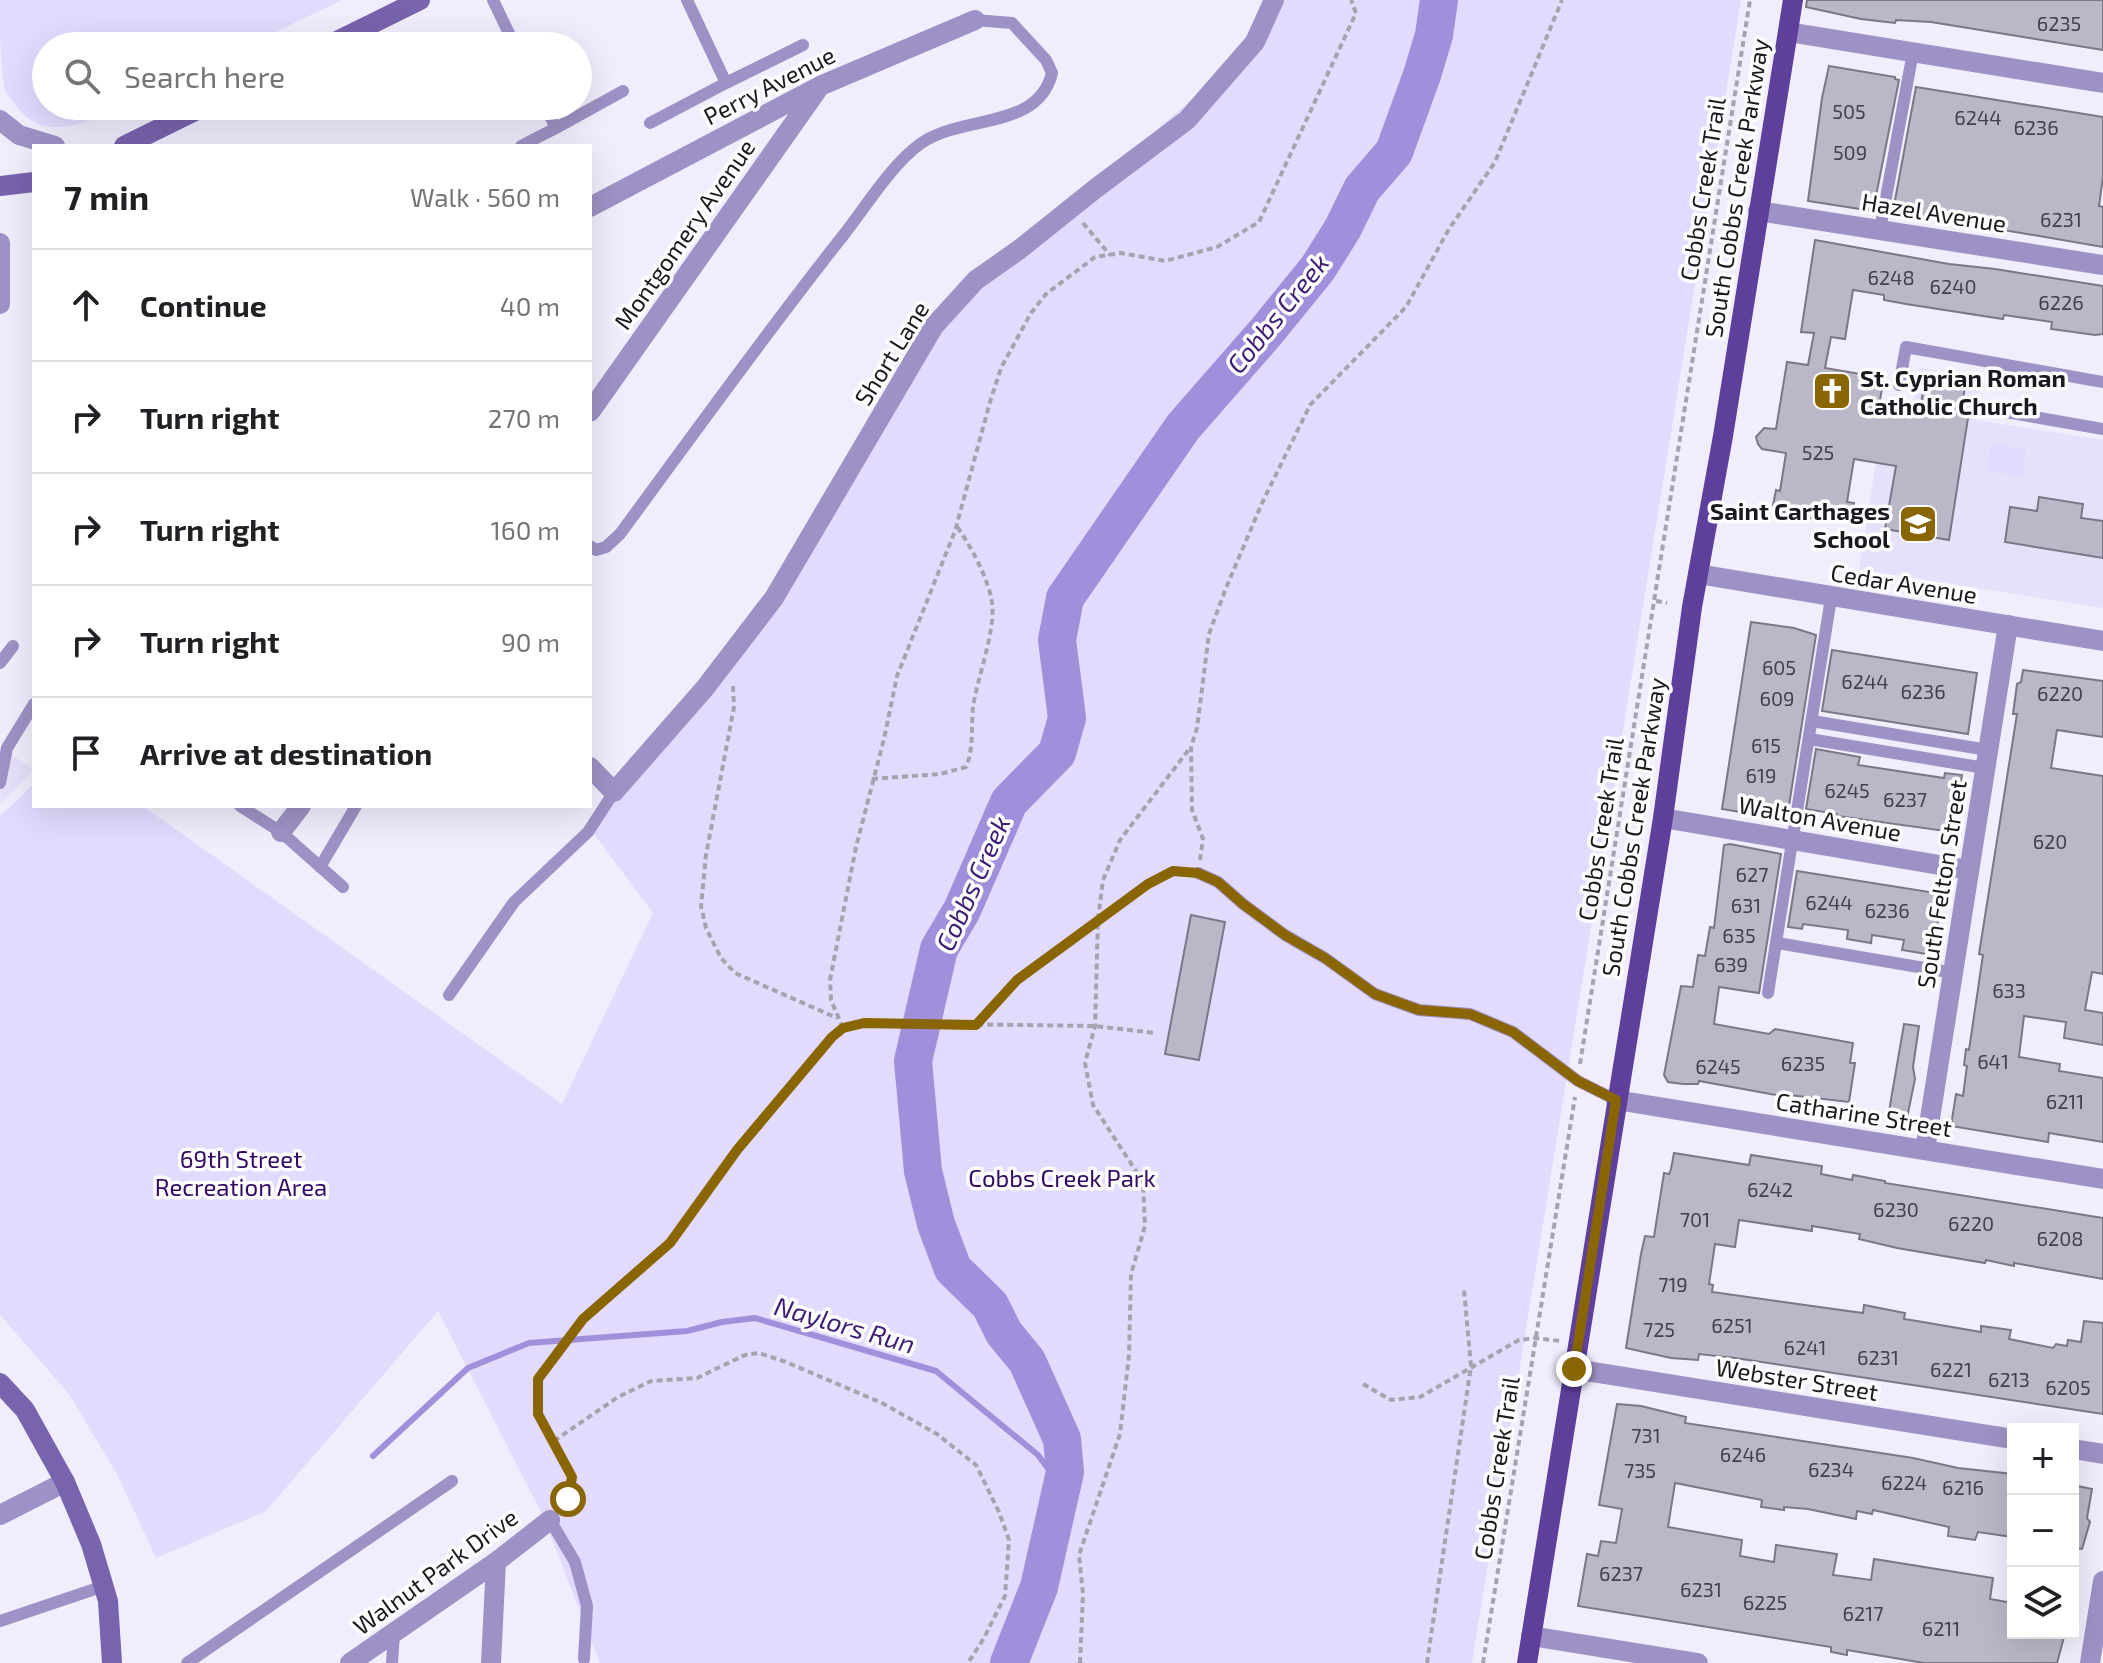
<!DOCTYPE html>
<meta charset="utf-8">
<style>
body{margin:0;font-family:"Exo 2",sans-serif;background:#f6f6f6;color:#202124}
.controls{position:absolute;right:24px;bottom:24px;display:grid;overflow:hidden;border-radius:0px;box-shadow:0 8px 32px #0002}
.controls button{width:72px;height:72px;display:grid;place-items:center;padding:0;border:0;border-bottom:2px solid #e0e0e0;background:#fff;color:#202124;font:40px sans-serif}
.stop{position:absolute;width:24px;height:24px;margin:-18px;border:6px solid #896603;border-radius:50%;background:#fff}
.stop.end{background:#896603;border-color:#fff;box-shadow:0 2px 8px #0008}
.list{margin:0;padding:0;list-style:none}
h2{display:flex;justify-content:space-between;align-items:center;height:104px;margin:0;padding:0 32px;font-size:34px}
h2 small{font-size:26px;font-weight:400;color:#757577}
.list li{display:grid;grid-template-columns:52px 1fr auto;gap:24px;align-items:center;box-sizing:border-box;height:112px;padding:0 32px;border-top:2px solid #e0e0e0}
.list b{display:block;font-size:30px;white-space:nowrap}
.list em{font-size:26px;font-style:normal;color:#757577}
.icon{flex:none;width:44px;height:44px;fill:none;stroke:currentColor;stroke-width:2;stroke-linecap:round;stroke-linejoin:round}
.map{position:relative;flex:none;width:2103px;height:1663px;overflow:hidden}
.search{position:absolute;background:#fff;box-shadow:0 8px 32px #0002;left:32px;top:32px;width:560px;height:88px;display:flex;align-items:center;gap:20px;box-sizing:border-box;padding:0 28px;border-radius:44px;color:#757577;font-size:30px}
.panel{position:absolute;background:#fff;box-shadow:0 8px 32px #0002;left:32px;top:144px;width:560px;height:664px;border-radius:0px}
.map>svg:first-child{display:block}
.built{fill:#e6e0fa}
.green{fill:#e2dbfe}
.lines{fill:none;stroke-linecap:round;stroke-linejoin:round}
.stream{stroke:#a28fdb;stroke-width:6}
.river{stroke:#a28fdb;stroke-width:38}
.building{fill:#bbb7c9;stroke:#7a7787;stroke-width:2}
.path{stroke:#a6a3af;stroke-width:4;stroke-dasharray:6 4;stroke-linecap:butt}
.service{stroke:#9e91c5;stroke-width:12}
.minor{stroke:#9e91c5;stroke-width:20}
.tertiary{stroke:#9e91c5;stroke-width:20}
.secondary{stroke:#7863ae;stroke-width:20}
.primary{stroke:#5e3f9c;stroke-width:20}
.route{stroke:#896603;stroke-width:10}
.labels{text-anchor:middle;dominant-baseline:central;stroke-width:7;stroke-linejoin:round;paint-order:stroke}
.number-label{font-size:20px;fill:#42404a}
.street-label{font-size:24px;fill:#1a191f;stroke:#fdfdfd}
.poi-label{font-size:24px;font-weight:bold;fill:#1a191f;stroke:#fdfdfd;text-anchor:start}
.park-label{font-size:24px;fill:#320a65;stroke:#fdfdfd}
.water-label{font-size:26px;font-style:italic;fill:#3f1d75;stroke:#fdfdfd}
</style>
<div class="map">
<svg width="2103" height="1663" viewBox="0 0 2103 1663">
<rect width="100%" height="100%" fill="#f0edfc"/>
<path class="built" d="M1920 368 1981 378 1975 420 2103 440V608L1859 569 1886 400 1913 404Z
M0 748 34 769 0 805Z"/>
<path class="green" d="M0 0H342L247 46H46V106H123C89 122 45 144 17 107 12 100 6 94 4 86 0 60 0 27 0 0Z
M1263 0H1741L1472 1663H600L543 1516 438 1311 266 1511 156 1558 117 1474 69 1394 0 1315V816L34 784V806H143L562 1104 653 913 588 826 807 544 961 298 1233 64Z
M1991 444 2026 449 2022 477 1987 471Z"/>
<g class="lines">
<path class="stream" d="M373 1456 468 1368 529 1343 687 1331 722 1322 755 1318 936 1371 1038 1455 1061 1486"/>
<path class="river" d="M1009 1663 1039 1587 1065 1472 1062 1439 1027 1361 1004 1333 990 1305 953 1269 936 1224 923 1171 913 1061 939 949 962 910 1009 802 1057 753 1067 718 1057 640 1065 598 1183 427 1266 332 1318 268 1343 228 1362 189 1394 152 1422 75 1434 35 1439 0"/>
</g>
<path class="building" d="M1807 0H2103V50L1931 22 1896 20 1895 23 1861 19 1806 7Z
M1829 66 1895 77V79L1899 80 1873 211 1808 201 1822 98Z
M1916 87 2103 117V177L2099 206 2103 207V247L1893 211Z
M1815 240 1949 264 1995 269 2103 286V334L2095 335 2051 329 2052 322 2004 315 2003 319 1906 304 1884 300V295L1853 290 1845 339 1831 337 1825 368 1884 378 1879 405 1920 410 1925 379 1932 380V377L1958 381 1957 384 1965 385 1961 416 1968 418 1949 540 1885 529 1896 466 1854 459 1847 502 1854 503 1852 521 1836 520V522L1783 514 1784 512 1772 510 1776 490 1780 491 1786 453 1762 449 1758 444 1756 437 1764 428 1776 429 1787 362 1808 365 1814 333 1801 332Z
M2039 497 2083 504 2081 518 2103 521V558L2005 542 2010 507 2037 511Z
M1751 622 1794 628 1816 635 1787 818 1763 814V816L1722 809Z
M1832 650 1977 673 1968 734 1822 711Z
M2023 670 2103 681V737L2057 730 2051 768 2103 776V974L2092 972 2085 1010 2103 1013V1045L2064 1038 2066 1022 2024 1016 2019 1057 2060 1064 2059 1071 2103 1078V1142L2049 1133 2048 1142 1951 1126 1956 1094 1963 1096 1967 1066 1964 1065 1966 1049 1969 1050 1983 955 1979 954 2017 714H2013L2017 684 2021 682Z
M1816 749 1860 757 1858 765 1944 778 1945 773 1962 775 1952 832 1837 816V814L1806 809Z
M1730 844 1781 854 1759 993 1719 987 1714 1024 1769 1034 1775 1029 1853 1043 1850 1063H1855L1849 1102 1781 1094V1096L1699 1081 1698 1084H1683L1668 1082 1664 1075 1681 986 1693 987 1698 955 1705 956 1710 927 1714 928 1724 845Z
M1797 871 1942 894 1933 955 1902 950 1904 940 1872 935 1871 943 1847 939 1848 930 1803 924 1802 929 1788 927Z
M1191 915 1225 922 1199 1060 1165 1054Z
M1904 1024 1919 1026 1913 1067 1915 1079 1907 1118 1888 1117Z
M1674 1153 1749 1165 1751 1155 1822 1166 1821 1174 1852 1180 1853 1175 1885 1181V1183L2103 1218V1279L2014 1263V1266L1986 1260 1985 1263 1897 1248 1859 1239 1860 1234 1812 1226V1231L1739 1220 1735 1247 1715 1244 1709 1284 1713 1285 1712 1292 1863 1313 1864 1305 1905 1313 1904 1319 1917 1321 1981 1332V1326L2011 1330 2009 1339 2053 1348 2056 1344 2067 1346 2068 1340 2081 1342 2084 1321 2103 1323V1414L1735 1358 1699 1354 1698 1360 1671 1358 1626 1348 1641 1254 1645 1236 1654 1237 1664 1173 1669 1174 1671 1169Z
M1617 1404 1641 1406 1686 1417 1685 1423 1913 1458 1958 1468 2013 1474V1537L1978 1532 1975 1540 1948 1536 1949 1527 1873 1510 1872 1514 1857 1511 1856 1519 1808 1509 1784 1507V1510L1761 1507 1762 1500 1675 1483 1668 1527 1742 1540 1740 1556 1774 1562 1776 1545 1837 1554 1833 1575 1871 1580 1874 1559 1993 1578 1990 1599 2013 1603V1633H2057L2064 1637 2057 1663H1924L1847 1650V1655L1831 1652V1647L1578 1606 1587 1554 1598 1556 1601 1541 1616 1543 1622 1509 1599 1505Z
M2073 1485 2092 1489 2087 1518 2090 1522 2082 1549 2073 1548Z"/>
<g class="lines">
<path class="path" d="M1083 223 1110 255
M1656 601 1667 603
M733 686 734 707 706 855 701 906 706 928 721 958 735 973 837 1018
M872 779 940 774 966 767C974 748 971 728 973 707 977 679 996 630 992 603 989 579 970 545 956 525
M1200 860 1203 839 1192 810 1191 747 1197 728 1209 634 1226 588 1262 503 1310 405 1406 307 1449 229 1495 162 1562 0
M976 1025 1017 980 1098 919 1148 884 1173 871 1183 872
M843 1028 831 1000 830 980 856 847 884 739 897 676 955 531 990 402 1001 368 1031 313 1046 294 1095 257 1121 253 1165 261 1217 247 1259 222 1356 13 1351 0
M1580 1064 1750 0
M1363 1384 1391 1400 1420 1397 1519 1340 1536 1338 1560 1341
M554 1441 618 1397 651 1381 697 1378 745 1355 759 1353 786 1362 882 1403 937 1434 976 1465 999 1512 1009 1540 1005 1596 984 1638 968 1663
M562 1506 568 1499 572 1477 538 1414V1379L583 1319 670 1243 737 1150 832 1037 843 1028 864 1023 1095 1026 1155 1033
M1080 1663 1083 1594 1079 1555 1120 1434 1129 1355 1131 1274 1145 1226 1143 1182 1093 1105 1085 1063 1095 1026 1098 919 1103 880 1120 840 1190 748
M1427 1663 1471 1366 1464 1290
M1483 1663 1575 1097"/>
<path class="service" d="M493 0 515 46
M687 0 726 83 803 45
M650 123 726 83
M556 128 623 91
M521 146 556 128 545 106
M1880 230 1913 52
M1899 385 1906 347 2103 382
M1988 409 2103 429
M590 546 596 550 606 547 620 534C693 435 765 334 842 237 865 208 891 165 920 144 961 114 1038 131 1052 73L1046 60 1012 23 975 20
M0 663 13 646
M1812 721 1988 750
M1809 739 1985 768
M0 783 7 748 34 704
M240 806 281 832 343 887
M320 867 356 806
M1198 873 1218 882 1243 904 1285 935 1325 958 1375 994 1419 1010 1470 1014 1513 1032 1578 1081 1616 1100
M1777 943 1954 973
M1768 993 1831 598
M449 995 514 902 588 832 614 792
M550 1520 575 1562 587 1606 584 1659
M0 1621 104 1586
M187 1663 452 1481
M392 1663 394 1633"/>
<path class="minor" d="M1788 32 2103 83
M0 120 19 135 55 146
M590 207 820 86 975 20
M1758 211 2103 265
M0 243V304
M590 412 818 89
M590 767 614 792 705 688 774 598 934 326 976 280 1020 249 1095 189 1187 120 1255 42 1274 0
M1663 818 1969 870
M281 832 301 806
M1616 1100 2103 1179
M1925 1150 2008 625
M1574 1369 2013 1439
M2073 1449 2103 1454
M0 1515 65 1482
M1531 1636 1698 1663
M350 1663 496 1562 550 1520
M491 1663 496 1562
M2090 1663 2103 1581"/>
<path class="tertiary" d="M1698 574 2103 641"/>
<path class="secondary" d="M327 46 420 0
M124 146 205 106
M0 186 34 182
M0 1383 25 1410 65 1482 91 1544 108 1601 112 1663"/>
<path class="primary" d="M1527 1663 1663 818 1692 607 1723 436 1793 0"/>
</g>
<g class="lines">
<path class="route" d="M568 1499 572 1477 538 1414V1379L583 1319 670 1243 737 1150 832 1037 843 1028 864 1023 976 1025 1017 980 1148 884 1173 871 1198 873 1218 882 1243 904 1285 935 1325 958 1375 994 1419 1010 1470 1014 1513 1032 1578 1081 1616 1100 1574 1369"/>
</g>
<defs>
<symbol id="church-square" viewBox="-11 -11 22 22"><rect x="-9" y="-9" width="18" height="18" rx="4" fill="#896603" stroke="#fdfdfd"/><path d="M-1.2-6h2.4v3.5h3.3v2.4h-3.3V6h-2.4V-.1h-3.3v-2.4h3.3Z" fill="#fff"/></symbol>
<symbol id="school-square" viewBox="-11 -11 22 22"><rect x="-9" y="-9" width="18" height="18" rx="4" fill="#896603" stroke="#fdfdfd"/><path d="M0-5L7-2L0 1L-7-2ZM-4 1L0 2.5L4 1V4Q0 6-4 4Z" fill="#fff"/></symbol>
</defs>
<g fill-rule="evenodd">
<use href="#church-square" x="1810" y="369" width="44" height="44"/>
<use href="#school-square" x="1896" y="502" width="44" height="44"/>
</g>
<g class="labels">
<g class="number-label">
<text x="2059" y="23">6235</text>
<text x="1849" y="111">505</text>
<text x="1978" y="117">6244</text>
<text x="2036" y="127">6236</text>
<text x="1850" y="152">509</text>
<text x="2061" y="219">6231</text>
<text x="1891" y="277">6248</text>
<text x="1953" y="286">6240</text>
<text x="2061" y="302">6226</text>
<text x="1818" y="452">525</text>
<text x="1779" y="667">605</text>
<text x="1865" y="681">6244</text>
<text x="1923" y="691">6236</text>
<text x="2060" y="693">6220</text>
<text x="1777" y="698">609</text>
<text x="1766" y="745">615</text>
<text x="1761" y="775">619</text>
<text x="1847" y="790">6245</text>
<text x="1905" y="799">6237</text>
<text x="2050" y="841">620</text>
<text x="1752" y="874">627</text>
<text x="1829" y="902">6244</text>
<text x="1746" y="905">631</text>
<text x="1887" y="910">6236</text>
<text x="1739" y="935">635</text>
<text x="1731" y="964">639</text>
<text x="2009" y="990">633</text>
<text x="1993" y="1061">641</text>
<text x="1803" y="1063">6235</text>
<text x="1718" y="1066">6245</text>
<text x="2065" y="1101">6211</text>
<text x="1770" y="1189">6242</text>
<text x="1896" y="1209">6230</text>
<text x="1695" y="1219">701</text>
<text x="1971" y="1223">6220</text>
<text x="2060" y="1238">6208</text>
<text x="1673" y="1284">719</text>
<text x="1732" y="1325">6251</text>
<text x="1659" y="1329">725</text>
<text x="1805" y="1347">6241</text>
<text x="1878" y="1357">6231</text>
<text x="1951" y="1369">6221</text>
<text x="2009" y="1379">6213</text>
<text x="2068" y="1387">6205</text>
<text x="1646" y="1435">731</text>
<text x="1743" y="1454">6246</text>
<text x="1831" y="1469">6234</text>
<text x="1640" y="1470">735</text>
<text x="1904" y="1482">6224</text>
<text x="1963" y="1487">6216</text>
<text x="1621" y="1573">6237</text>
<text x="1701" y="1589">6231</text>
<text x="1765" y="1602">6225</text>
<text x="1863" y="1613">6217</text>
<text x="1941" y="1628">6211</text>
</g>
<g class="street-label">
<text transform="translate(769 85) rotate(-27)">Perry Avenue</text>
<text transform="translate(1736 188) rotate(-81)">South Cobbs Creek Parkway</text>
<text transform="translate(1702 189) rotate(-81)">Cobbs Creek Trail</text>
<text transform="translate(1934 212) rotate(9)">Hazel Avenue</text>
<text transform="translate(684 234) rotate(-55)">Montgomery Avenue</text>
<text transform="translate(891 353) rotate(-58)">Short Lane</text>
<text transform="translate(1904 583) rotate(9)">Cedar Avenue</text>
<text transform="translate(1820 818) rotate(10)">Walton Avenue</text>
<text transform="translate(1633 827) rotate(-81)">South Cobbs Creek Parkway</text>
<text transform="translate(1600 829) rotate(-81)">Cobbs Creek Trail</text>
<text transform="translate(1941 884) rotate(-81)">South Felton Street</text>
<text transform="translate(1864 1114) rotate(9)">Catharine Street</text>
<text transform="translate(1797 1379) rotate(9)">Webster Street</text>
<text transform="translate(1496 1468) rotate(-81)">Cobbs Creek Trail</text>
<text transform="translate(435 1571) rotate(-36)">Walnut Park Drive</text>
</g>
<g class="poi-label">
<text x="1860" y="377">St. Cyprian Roman<tspan x="1860" dy="28">Catholic Church</tspan></text>
<text x="1890" y="510" text-anchor="end">Saint Carthages<tspan x="1890" dy="28">School</tspan></text>
</g>
<g class="park-label">
<text x="241" y="1158">69th Street<tspan x="241" dy="28">Recreation Area</tspan></text>
<text x="1062" y="1177">Cobbs Creek Park</text>
</g>
<g class="water-label">
<text transform="translate(1277 313) rotate(-51)">Cobbs Creek</text>
<text transform="translate(972 883) rotate(-66)">Cobbs Creek</text>
<text transform="translate(845 1324) rotate(16)">Naylors Run</text>
</g>
</g>
</svg>
<div class="controls">
<button>+</button>
<button>−</button>
<button><svg class="icon" aria-label="layers" viewBox="0 0 24 24"><path d="M12 4l9 5-9 5-9-5zM3 14l9 5 9-5"/></svg></button>
</div>
<div class="stop" style="left:568px;top:1499px"></div>
<div class="stop end" style="left:1574px;top:1369px"></div>
<div class="search"><svg class="icon" aria-label="search" viewBox="0 0 24 24"><circle cx="10" cy="10" r="6"/><path d="M15 15l6 6"/></svg>Search here</div>
<section class="panel">
<h2>7 min<small>Walk · 560 m</small></h2>
<ul class="list">
<li><svg class="icon" aria-label="ahead" viewBox="0 0 24 24"><path d="M12 20V5M6 11l6-6 6 6"/></svg><div><b>Continue</b></div><em>40 m</em></li>
<li><svg class="icon" aria-label="right" viewBox="0 0 24 24"><path d="M7 20v-9h11M14 6l5 5-5 5"/></svg><div><b>Turn right</b></div><em>270 m</em></li>
<li><svg class="icon" aria-label="right" viewBox="0 0 24 24"><path d="M7 20v-9h11M14 6l5 5-5 5"/></svg><div><b>Turn right</b></div><em>160 m</em></li>
<li><svg class="icon" aria-label="right" viewBox="0 0 24 24"><path d="M7 20v-9h11M14 6l5 5-5 5"/></svg><div><b>Turn right</b></div><em>90 m</em></li>
<li><svg class="icon" aria-label="arrive" viewBox="0 0 24 24"><path d="M6 21V4h12l-3 4 3 4H6"/></svg><div><b>Arrive at destination</b></div></li>
</ul>
</section>
</div>
